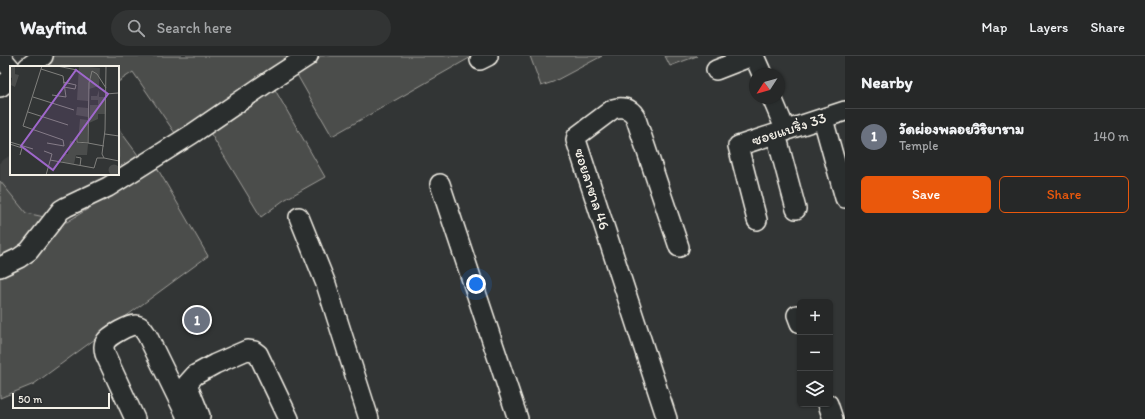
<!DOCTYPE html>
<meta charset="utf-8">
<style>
body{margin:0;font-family:Itim,"Playpen Sans Thai",sans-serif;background:#323434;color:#f1f3f6}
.controls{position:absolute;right:12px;bottom:12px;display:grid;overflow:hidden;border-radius:6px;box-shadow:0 1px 3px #0004}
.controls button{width:36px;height:36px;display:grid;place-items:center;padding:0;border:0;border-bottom:1px solid #424445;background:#262828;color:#f1f3f6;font:20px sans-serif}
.compass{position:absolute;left:749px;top:12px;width:36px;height:36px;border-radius:50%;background:#262828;box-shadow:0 1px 3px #0004;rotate:234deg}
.scale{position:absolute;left:12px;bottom:10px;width:98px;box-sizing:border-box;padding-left:4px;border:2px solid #f4f1e8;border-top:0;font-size:11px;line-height:14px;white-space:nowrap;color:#f4f1e8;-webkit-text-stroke:3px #2a2d2e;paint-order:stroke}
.you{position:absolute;left:476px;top:228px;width:14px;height:14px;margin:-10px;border:3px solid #fff;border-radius:50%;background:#1a73e8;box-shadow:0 0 0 6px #1a73e833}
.badge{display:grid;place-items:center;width:26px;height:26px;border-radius:50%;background:#ea580c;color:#fff;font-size:13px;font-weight:700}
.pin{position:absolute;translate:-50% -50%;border:2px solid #fff;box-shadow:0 1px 4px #0006}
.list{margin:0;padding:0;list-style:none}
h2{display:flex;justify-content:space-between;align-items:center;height:52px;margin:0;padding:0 16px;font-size:17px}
h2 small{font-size:13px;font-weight:400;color:#a4a6a8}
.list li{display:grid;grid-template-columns:26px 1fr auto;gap:12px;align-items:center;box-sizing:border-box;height:56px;padding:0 16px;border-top:1px solid #424445}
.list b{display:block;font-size:15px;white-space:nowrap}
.list p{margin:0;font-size:13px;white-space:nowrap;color:#a4a6a8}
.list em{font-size:13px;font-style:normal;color:#a4a6a8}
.actions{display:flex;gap:8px;padding:12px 16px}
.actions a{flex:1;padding:9px 0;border:1px solid #ea580c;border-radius:6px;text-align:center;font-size:14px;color:#ea580c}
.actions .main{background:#ea580c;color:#fff}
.icon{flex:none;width:22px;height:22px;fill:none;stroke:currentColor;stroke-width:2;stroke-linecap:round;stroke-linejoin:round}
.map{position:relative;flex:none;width:845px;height:363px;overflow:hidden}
header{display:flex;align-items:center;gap:24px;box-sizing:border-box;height:56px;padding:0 20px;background:#262828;border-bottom:1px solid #424445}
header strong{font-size:19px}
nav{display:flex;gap:22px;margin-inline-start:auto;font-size:14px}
.search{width:280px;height:36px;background:#323434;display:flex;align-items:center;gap:10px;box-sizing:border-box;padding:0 14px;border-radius:22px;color:#a4a6a8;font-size:15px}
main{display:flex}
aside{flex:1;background:#262828}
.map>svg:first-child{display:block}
.built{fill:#404242}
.green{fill:#4b4d4c;stroke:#a09f9a}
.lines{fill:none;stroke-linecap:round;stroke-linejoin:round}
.minor-casing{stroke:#f4f1e8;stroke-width:22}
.minor{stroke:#2a2d2e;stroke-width:19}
.labels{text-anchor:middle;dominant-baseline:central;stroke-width:3;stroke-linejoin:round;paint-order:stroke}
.street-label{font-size:15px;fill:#f4f1e8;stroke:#2a2d2e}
.inset-road{fill:none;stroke:#80807d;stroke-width:1}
.view{fill:#9f67cb;fill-opacity:0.15;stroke:#9f67cb;stroke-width:2}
.inset-edge{fill:none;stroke:#f4f1e8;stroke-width:2}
</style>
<header>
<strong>Wayfind</strong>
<div class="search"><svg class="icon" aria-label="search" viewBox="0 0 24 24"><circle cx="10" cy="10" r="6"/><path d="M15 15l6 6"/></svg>Search here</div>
<nav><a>Map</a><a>Layers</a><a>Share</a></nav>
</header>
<main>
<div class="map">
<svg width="845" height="363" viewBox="0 0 845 363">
<rect width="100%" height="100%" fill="#323535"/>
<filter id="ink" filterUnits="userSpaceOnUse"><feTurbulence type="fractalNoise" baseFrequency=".025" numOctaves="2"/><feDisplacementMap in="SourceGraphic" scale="8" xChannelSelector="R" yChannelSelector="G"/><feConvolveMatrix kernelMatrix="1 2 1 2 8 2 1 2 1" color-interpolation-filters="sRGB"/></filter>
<g filter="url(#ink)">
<path class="built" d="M11 99V118H109L118 134 67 166 26 158 0 125V106Z"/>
<path class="green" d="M52 0H297L177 80 133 16 118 26V11H36Z
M321 0H473L332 80 296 17Z
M530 0H602L553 26 541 30Z
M665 0H697L670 10Z
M274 32 325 121 284 144 261 161 209 75Z
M118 72 138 99 118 114Z
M156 110 208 200 34 328 0 342V125L26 157 67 166Z"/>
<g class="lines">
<defs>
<path id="minor" d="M0 0 11 13
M754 0 762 18
M480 4 488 0
M28 11 43 0
M716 14 752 0
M0 31 11 23
M772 42 786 75
M823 63 845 142
M776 78 796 153
M440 128 518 363
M299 161 326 228 369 363
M757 164 738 90 845 55
M0 211 19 202 29 195 61 154 66 151 108 131 192 78 271 24 308 0
M797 259 800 267
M828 348 833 363
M135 363 105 298C104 293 103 289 106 285 109 280 130 268 136 269 142 270 144 275 147 279L188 363
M198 363 200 360 187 328 195 319 215 308 247 294 254 295 258 298 289 363
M667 363 576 84 577 80 613 53C622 50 630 52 635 60L679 191"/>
</defs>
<use href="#minor" class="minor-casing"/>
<use href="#minor" class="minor"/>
</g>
</g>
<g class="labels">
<g class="street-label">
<text transform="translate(789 73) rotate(-18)">ซอยแบริ่ง 33</text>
<text transform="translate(592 133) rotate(72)">ซอยลาซาล 46</text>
</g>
</g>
<g transform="translate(10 10)">
<rect width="109" height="109" fill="#323535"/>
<path d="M5 0V8L9 9 5 21 1 19 2 12 0 11V0ZM69 0 90 2 89 20 79 23 78 35 67 34ZM89 24V31H95V48H88V53L79 57 80 39H88V34H81V30H87ZM67 41 78 42V51L66 49ZM70 53 78 54 77 77 68 75ZM60 75 78 78 77 89H66L64 98 52 96 54 88H58ZM98.5 104a5.5 5.5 0 1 1 11 0a5.5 5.5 0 1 1-11 0Z" fill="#4b4d4c"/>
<path class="inset-road" d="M32 0 13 60 53 74 54 80 37 77M47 0 67 4M96 0 95 64 92 88 94 92 109 95M31 3 53 10 56 31 42 29M53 16 66 19 65 23 54 21M96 28 108 27M23 31 64 44M18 46 58 59M95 68 109 70M67 71V76L78 77M0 76 23 83M0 78 12 82 10 89M94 80 78 77 79 17 82 5 87 8 96 22M34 85 42 88 36 109M66 91 71 92 70 100M40 94 84 102 87 92H94"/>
<path class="view" d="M66 4 98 28 43 104 11 80Z"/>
<rect width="109" height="109" class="inset-edge"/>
</g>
</svg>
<div class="controls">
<button>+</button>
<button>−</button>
<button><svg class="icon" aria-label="layers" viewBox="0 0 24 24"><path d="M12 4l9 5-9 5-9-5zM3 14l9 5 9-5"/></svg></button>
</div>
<svg class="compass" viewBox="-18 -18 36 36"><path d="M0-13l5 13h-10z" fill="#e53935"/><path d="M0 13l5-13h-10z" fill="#a4a6a8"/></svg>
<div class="scale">50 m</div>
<div class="you"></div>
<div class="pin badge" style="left:197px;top:264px;background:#6b7280">1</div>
</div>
<aside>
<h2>Nearby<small></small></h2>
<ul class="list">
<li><span class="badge" style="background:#6b7280">1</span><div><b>วัดผ่องพลอยวิริยาราม</b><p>Temple</p></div><em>140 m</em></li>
</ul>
<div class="actions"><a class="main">Save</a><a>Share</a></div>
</aside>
</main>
